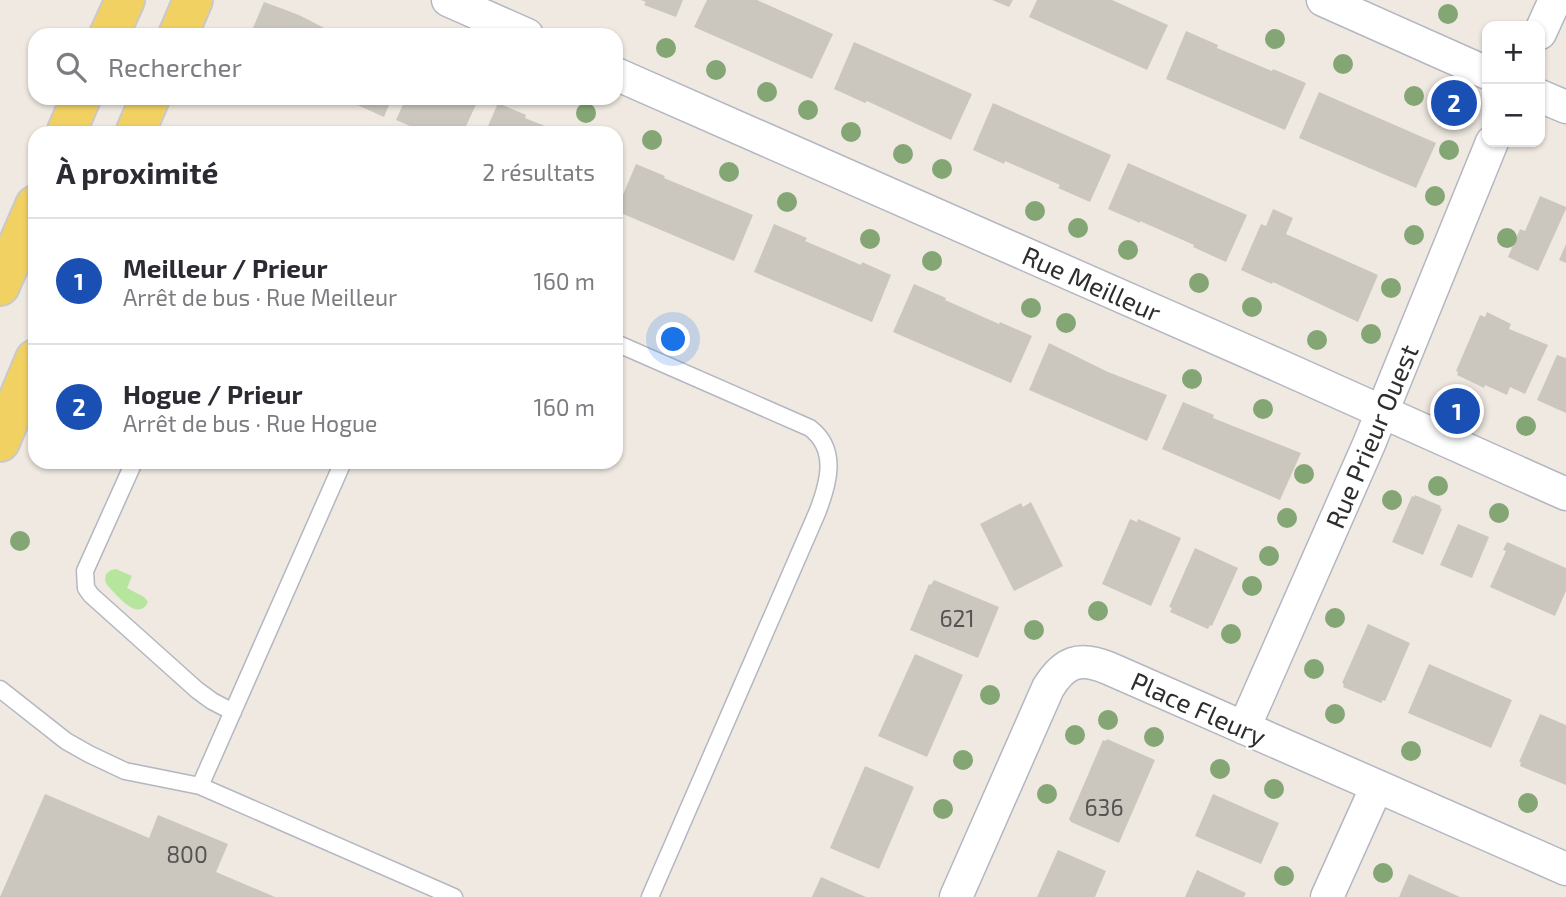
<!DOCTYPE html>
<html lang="fr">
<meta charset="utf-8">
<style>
body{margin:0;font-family:"Exo 2",sans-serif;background:#f2f2f3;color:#2b2b33}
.controls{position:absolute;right:21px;top:21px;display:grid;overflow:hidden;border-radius:14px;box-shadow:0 2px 5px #0004}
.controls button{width:63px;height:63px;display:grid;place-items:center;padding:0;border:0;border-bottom:2px solid #e1e1e2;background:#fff;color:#2b2b33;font:35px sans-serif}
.you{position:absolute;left:674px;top:340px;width:24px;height:24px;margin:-18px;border:5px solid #fff;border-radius:50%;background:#1a73e8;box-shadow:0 0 0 10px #1a73e833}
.badge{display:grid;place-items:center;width:46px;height:46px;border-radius:50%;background:#7c3aed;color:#fff;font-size:23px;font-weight:700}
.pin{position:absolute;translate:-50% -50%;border:4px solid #fff;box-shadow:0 2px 7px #0006}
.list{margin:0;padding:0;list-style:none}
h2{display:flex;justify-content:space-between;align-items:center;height:91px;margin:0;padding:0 28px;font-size:30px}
h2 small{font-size:23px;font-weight:400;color:#7c7c81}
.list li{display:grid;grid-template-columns:46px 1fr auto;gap:21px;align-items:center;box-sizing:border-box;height:126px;padding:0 28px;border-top:2px solid #e1e1e2}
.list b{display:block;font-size:26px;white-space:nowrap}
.list p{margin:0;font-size:23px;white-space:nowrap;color:#7c7c81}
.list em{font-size:23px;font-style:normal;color:#7c7c81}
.icon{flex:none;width:38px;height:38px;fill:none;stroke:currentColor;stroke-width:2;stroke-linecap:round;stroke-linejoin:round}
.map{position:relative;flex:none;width:1566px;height:897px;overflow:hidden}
.search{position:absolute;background:#fff;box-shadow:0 2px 5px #0004;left:28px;top:28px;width:595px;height:77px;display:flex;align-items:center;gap:18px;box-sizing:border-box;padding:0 24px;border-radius:21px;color:#7c7c81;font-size:26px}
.panel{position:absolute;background:#fff;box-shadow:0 2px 5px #0004;left:28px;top:126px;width:595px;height:343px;border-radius:21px}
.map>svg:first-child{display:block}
.green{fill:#b6e59e}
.building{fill:#cbc7bf}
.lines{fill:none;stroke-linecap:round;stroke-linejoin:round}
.lane-casing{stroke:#b4b7c1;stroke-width:19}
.street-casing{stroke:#b4b7c1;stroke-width:35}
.primary-casing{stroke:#c9c9c9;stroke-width:42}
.lane{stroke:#fff;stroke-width:16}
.street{stroke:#fff;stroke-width:32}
.primary{stroke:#f2d163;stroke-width:38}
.tree{fill:#84a574}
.labels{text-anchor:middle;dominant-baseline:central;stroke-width:5;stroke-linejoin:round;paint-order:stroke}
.number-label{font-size:23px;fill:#555452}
.street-label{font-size:26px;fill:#2e2e2e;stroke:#fff}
</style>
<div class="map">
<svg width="1566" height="897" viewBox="0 0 1566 897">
<rect width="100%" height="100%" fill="#efe9e1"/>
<path class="green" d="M116 569 132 576 127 588 144 597 148 602C138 623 116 594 107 585L105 580 106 574 111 570Z"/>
<path class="building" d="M641 0H683L676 17 644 5 646 2Z
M707 0H757L833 34 812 79 694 27Z
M992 0H1013L1009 7Z
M1037 0H1112L1168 25 1147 70 1029 17Z
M264 2 299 15 330 31 329 35H250Z
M1186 31 1218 45 1217 48 1272 71 1273 69 1306 83 1285 130 1166 79Z
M854 42 972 94 951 140 867 101 865 103 834 89Z
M1319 92 1436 143 1416 188 1299 138Z
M342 98H392L384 117Z
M406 98H474L478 100 463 133H426L396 120Z
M498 103 526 115 525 118 562 133H485Z
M993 103 1111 155 1090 202 1058 188 1060 185 1005 161 1004 164 973 150Z
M1128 163 1247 215 1226 262 1193 247 1194 245 1140 221V223L1108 209Z
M636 164 665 176 664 178 753 215 734 261 616 211Z
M1540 196 1566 207V209L1538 271 1508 257 1520 229 1525 231Z
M1273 209 1293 218 1286 234 1378 275 1358 322 1273 282 1272 284 1241 270 1261 224 1266 226Z
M774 224 807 238 805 241 831 252 861 265 862 262 891 275 872 322 754 272Z
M1566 244V263L1559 260Z
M914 284 946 298 945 300 999 324 1000 322 1032 336 1011 383 893 332Z
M1487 312 1511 324 1509 329 1514 331 1548 345 1525 394 1510 387 1507 395 1485 385 1484 388 1457 375 1458 372 1456 371 1480 315 1485 317Z
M1049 343 1108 372 1167 395 1147 441 1029 390Z
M1557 355 1566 358V413L1537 400Z
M1183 402 1214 415 1213 418 1301 453 1280 500 1162 449Z
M1415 495 1441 506 1440 508 1442 509 1423 555 1392 542 1412 496 1414 497Z
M1031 502 1063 566 1014 591 980 524 1021 503 1023 507Z
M1130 519 1137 522 1138 519 1181 538 1151 606 1102 584Z
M1458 524 1489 537 1472 578 1440 565Z
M1507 542 1566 568V591L1555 616 1490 587 1506 551 1503 550Z
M1195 548 1238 568 1212 626 1210 625 1208 629 1170 612 1172 608 1169 607Z
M934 580 999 607 978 658 910 630 929 584 931 585Z
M1368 624 1410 643 1385 701 1383 700 1381 703 1343 687 1344 684 1342 683Z
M915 654 963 675 927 757 878 736Z
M1429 664 1512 700 1491 748 1408 713Z
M1540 714 1566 725V785L1520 766 1521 762H1519Z
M1107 739 1155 760 1119 843 1071 822 1069 819 1103 740 1106 741Z
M865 766 914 787 879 869 830 848Z
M45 794 149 838 158 815 228 844 216 872 275 897H0Z
M1213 794 1279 823 1261 864 1195 836Z
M1058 850 1106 871 1095 897H1037Z
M1197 870 1246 893 1244 897H1185Z
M1409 874 1460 897H1399Z
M821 877 866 897H812Z"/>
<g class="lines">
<defs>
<path id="lane" d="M616 343 810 428C839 450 828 485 817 513L650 897
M134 462 85 571 86 588 91 595 197 690 212 701 233 712
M0 689 66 741 89 754 125 771 200 786 454 897
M200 786 343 462"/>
<path id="street" d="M448 0 527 35
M1323 0 1487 73
M1540 33 1555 0
M616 74 1282 367 1566 494
M1540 96 1566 107
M1244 728 1369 444 1492 142
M956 897 1048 688C1064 662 1079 656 1108 668L1566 869
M1327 897 1377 786"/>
<path id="primary" d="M109 35 125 0
M178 35 193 0
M66 133 81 98
M135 133 150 98
M0 286 35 205
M0 442 35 359"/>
</defs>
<use href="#lane" class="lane-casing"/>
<use href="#street" class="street-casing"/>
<use href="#primary" class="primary-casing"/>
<use href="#lane" class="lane"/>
<use href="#street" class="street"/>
<use href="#primary" class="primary"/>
</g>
<g class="tree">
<circle cx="1448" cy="14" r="10"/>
<circle cx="1275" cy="39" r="10"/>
<circle cx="666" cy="48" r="10"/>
<circle cx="1343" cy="64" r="10"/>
<circle cx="716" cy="70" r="10"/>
<circle cx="767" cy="92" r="10"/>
<circle cx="1414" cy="96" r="10"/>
<circle cx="808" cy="110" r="10"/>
<circle cx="586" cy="113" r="10"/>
<circle cx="851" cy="132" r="10"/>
<circle cx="652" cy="140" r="10"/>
<circle cx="1449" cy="150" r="10"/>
<circle cx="903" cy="154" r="10"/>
<circle cx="942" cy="169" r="10"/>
<circle cx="729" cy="172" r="10"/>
<circle cx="1435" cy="196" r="10"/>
<circle cx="787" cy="202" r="10"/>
<circle cx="1035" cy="211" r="10"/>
<circle cx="1078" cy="228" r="10"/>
<circle cx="1414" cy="235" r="10"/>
<circle cx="1507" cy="238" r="10"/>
<circle cx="870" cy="239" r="10"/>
<circle cx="1128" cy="250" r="10"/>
<circle cx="932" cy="261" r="10"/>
<circle cx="1199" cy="283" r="10"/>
<circle cx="1391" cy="288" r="10"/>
<circle cx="1252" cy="307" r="10"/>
<circle cx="1031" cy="308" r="10"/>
<circle cx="1066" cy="323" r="10"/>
<circle cx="1371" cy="334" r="10"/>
<circle cx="1317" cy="340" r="10"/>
<circle cx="1192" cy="379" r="10"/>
<circle cx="1263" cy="409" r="10"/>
<circle cx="1526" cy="426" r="10"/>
<circle cx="1304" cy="474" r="10"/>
<circle cx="1438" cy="486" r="10"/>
<circle cx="1392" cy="500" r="10"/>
<circle cx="1499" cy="513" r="10"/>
<circle cx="1287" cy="518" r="10"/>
<circle cx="20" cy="541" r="10"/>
<circle cx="1269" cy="556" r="10"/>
<circle cx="1252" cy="586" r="10"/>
<circle cx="1098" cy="611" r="10"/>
<circle cx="1335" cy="618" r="10"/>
<circle cx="1034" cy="630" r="10"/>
<circle cx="1231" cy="634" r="10"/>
<circle cx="1314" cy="669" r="10"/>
<circle cx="990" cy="695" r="10"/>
<circle cx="1335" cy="714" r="10"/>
<circle cx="1108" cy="720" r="10"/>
<circle cx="1075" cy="735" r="10"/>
<circle cx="1154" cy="737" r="10"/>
<circle cx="1411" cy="751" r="10"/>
<circle cx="963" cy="760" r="10"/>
<circle cx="1220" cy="769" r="10"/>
<circle cx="1274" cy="789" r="10"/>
<circle cx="1047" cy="794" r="10"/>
<circle cx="1528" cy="803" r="10"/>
<circle cx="943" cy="809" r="10"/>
<circle cx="1383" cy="873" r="10"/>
<circle cx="1284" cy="876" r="10"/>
</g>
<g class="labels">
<g class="number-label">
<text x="957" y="618">621</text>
<text x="1104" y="807">636</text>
<text x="187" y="854">800</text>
</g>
<g class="street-label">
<text transform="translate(1092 283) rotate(24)">Rue Meilleur</text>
<text transform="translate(1371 436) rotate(-67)">Rue Prieur Ouest</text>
<text transform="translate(1199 708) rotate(24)">Place Fleury</text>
</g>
</g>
</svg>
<div class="controls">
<button>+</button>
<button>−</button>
</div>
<div class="you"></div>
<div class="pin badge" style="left:1457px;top:411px;background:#1a4fb4">1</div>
<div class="pin badge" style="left:1454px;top:103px;background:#1a4fb4">2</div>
<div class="search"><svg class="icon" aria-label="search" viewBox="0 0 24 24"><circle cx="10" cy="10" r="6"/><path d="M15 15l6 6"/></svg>Rechercher</div>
<section class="panel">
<h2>À proximité<small>2 résultats</small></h2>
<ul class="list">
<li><span class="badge" style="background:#1a4fb4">1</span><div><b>Meilleur / Prieur</b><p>Arrêt de bus · Rue Meilleur</p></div><em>160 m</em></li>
<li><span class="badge" style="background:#1a4fb4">2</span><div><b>Hogue / Prieur</b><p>Arrêt de bus · Rue Hogue</p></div><em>160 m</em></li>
</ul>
</section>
</div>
